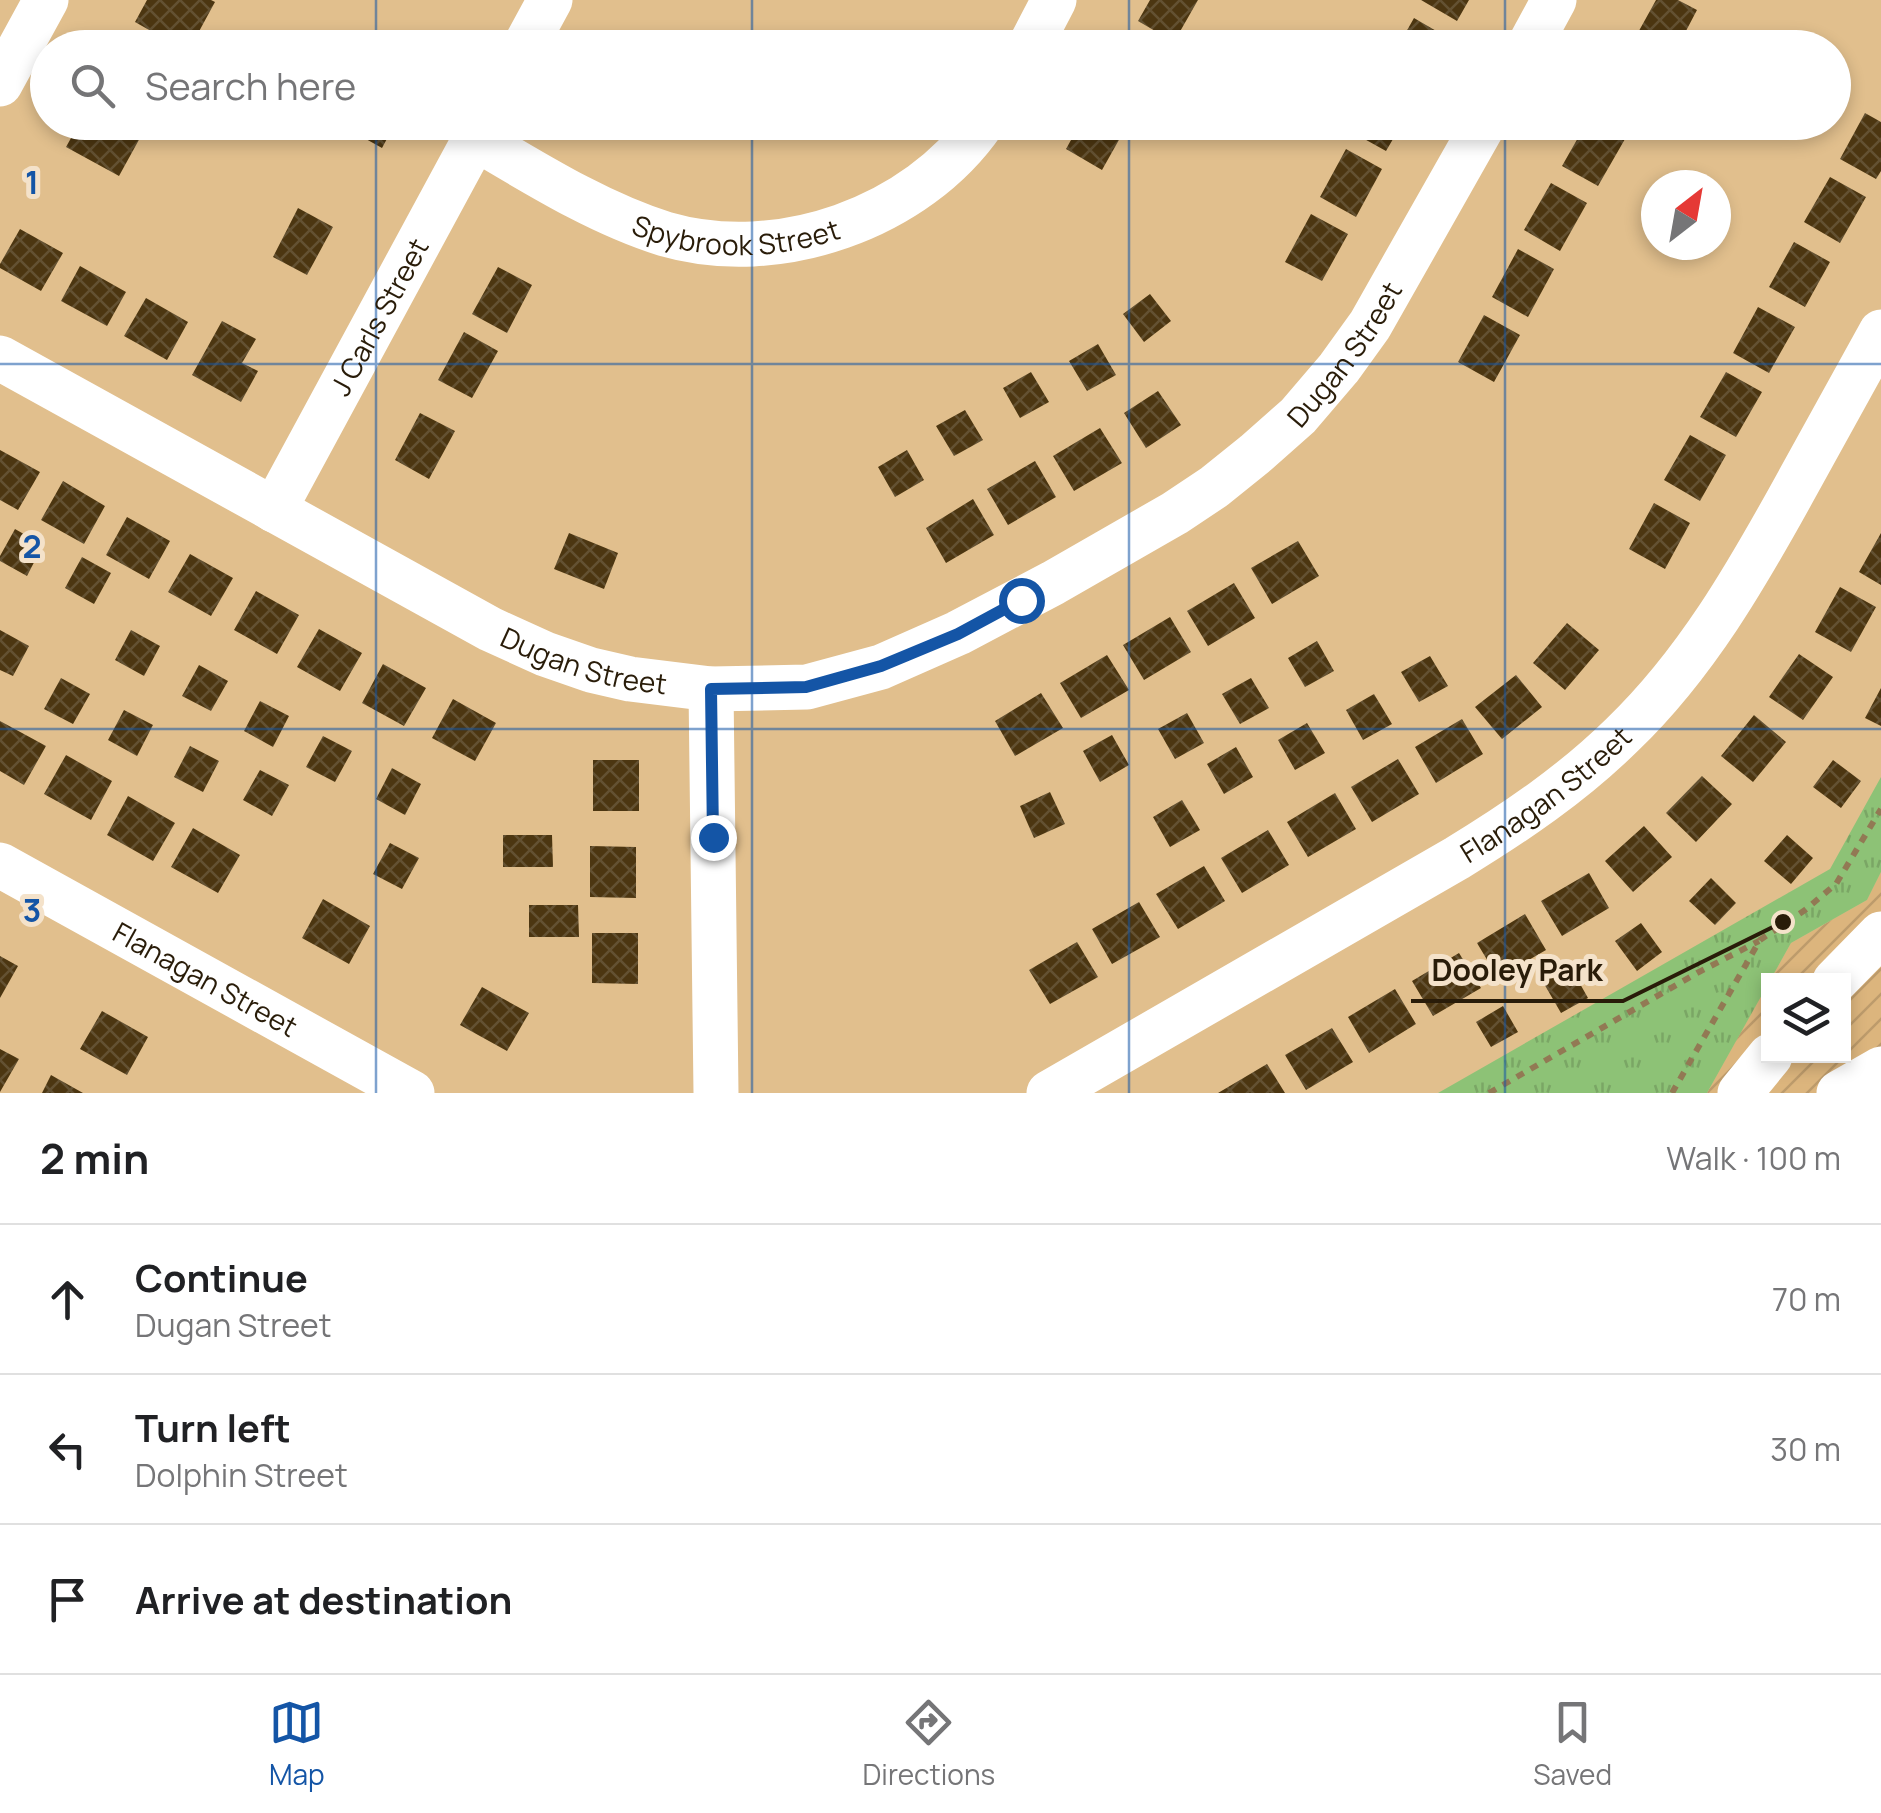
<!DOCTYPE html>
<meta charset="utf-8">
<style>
body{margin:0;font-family:Manrope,sans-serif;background:#f2f2f2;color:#202124}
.controls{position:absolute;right:30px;bottom:30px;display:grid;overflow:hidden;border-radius:0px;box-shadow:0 5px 15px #0003}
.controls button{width:90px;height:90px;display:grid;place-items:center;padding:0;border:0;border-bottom:2px solid #e0e0e0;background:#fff;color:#202124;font:50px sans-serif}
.compass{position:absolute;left:1641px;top:170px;width:90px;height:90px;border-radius:50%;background:#fff;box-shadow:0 5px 15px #0003;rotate:31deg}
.stop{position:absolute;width:30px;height:30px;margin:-22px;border:8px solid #1455a6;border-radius:50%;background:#fff}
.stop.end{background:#1455a6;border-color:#fff;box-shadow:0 2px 10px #0008}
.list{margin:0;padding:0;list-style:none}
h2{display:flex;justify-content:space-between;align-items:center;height:130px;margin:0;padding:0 40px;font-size:42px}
h2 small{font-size:32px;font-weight:400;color:#757577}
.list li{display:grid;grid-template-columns:65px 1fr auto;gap:30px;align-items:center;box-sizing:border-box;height:150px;padding:0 40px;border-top:2px solid #e0e0e0}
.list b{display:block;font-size:38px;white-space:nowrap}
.list p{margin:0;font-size:32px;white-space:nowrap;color:#757577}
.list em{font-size:32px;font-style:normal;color:#757577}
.icon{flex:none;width:55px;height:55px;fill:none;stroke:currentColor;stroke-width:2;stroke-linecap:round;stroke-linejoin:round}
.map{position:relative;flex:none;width:1881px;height:1093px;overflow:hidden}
.search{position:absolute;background:#fff;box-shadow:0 5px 15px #0003;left:30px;right:30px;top:30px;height:110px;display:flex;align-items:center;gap:25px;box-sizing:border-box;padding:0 35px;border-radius:55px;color:#757577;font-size:38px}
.sheet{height:580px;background:#fff}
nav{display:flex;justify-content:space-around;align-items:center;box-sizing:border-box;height:140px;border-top:2px solid #e0e0e0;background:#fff;font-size:28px;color:#757577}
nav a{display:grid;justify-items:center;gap:5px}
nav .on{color:#1455a6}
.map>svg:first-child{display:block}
.industrial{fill:url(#industrial-furrows)}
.grass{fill:url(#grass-tufts)}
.building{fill:url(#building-cross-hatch)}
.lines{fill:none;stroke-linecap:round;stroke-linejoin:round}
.path{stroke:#927954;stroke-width:6;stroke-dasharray:8 8;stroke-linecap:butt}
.minor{stroke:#fff;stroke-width:45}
.route{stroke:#1455a6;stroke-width:12}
.grid{fill:none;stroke:#1455a6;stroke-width:2.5;stroke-opacity:0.55}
.labels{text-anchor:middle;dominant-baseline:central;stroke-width:10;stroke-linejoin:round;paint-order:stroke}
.street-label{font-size:28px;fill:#291c09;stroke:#f4e2ca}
.grid-label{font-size:32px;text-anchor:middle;font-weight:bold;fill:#1455a6;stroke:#f4e2ca;stroke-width:10;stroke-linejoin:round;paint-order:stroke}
.leader{fill:none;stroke:#291c09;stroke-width:4}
.callout-dot{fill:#291c09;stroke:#f4e2ca;stroke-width:4}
.callout-label{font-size:30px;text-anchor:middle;font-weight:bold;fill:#291c09;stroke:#f4e2ca;stroke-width:10;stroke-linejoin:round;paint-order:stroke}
</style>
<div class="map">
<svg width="1881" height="1093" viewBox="0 0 1881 1093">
<defs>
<pattern id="industrial-furrows" width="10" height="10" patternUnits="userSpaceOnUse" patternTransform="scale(2.5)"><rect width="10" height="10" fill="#dcb57d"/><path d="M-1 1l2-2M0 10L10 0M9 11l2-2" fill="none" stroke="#bd9b6b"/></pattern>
<pattern id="grass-tufts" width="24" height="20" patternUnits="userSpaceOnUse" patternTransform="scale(2.5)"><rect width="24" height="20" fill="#8dc276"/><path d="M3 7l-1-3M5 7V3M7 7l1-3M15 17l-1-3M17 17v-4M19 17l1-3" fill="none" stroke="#7aa665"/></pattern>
<pattern id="building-cross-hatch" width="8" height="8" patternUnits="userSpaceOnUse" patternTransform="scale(2.5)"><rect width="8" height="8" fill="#4c3611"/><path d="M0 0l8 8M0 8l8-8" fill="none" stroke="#635132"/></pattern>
</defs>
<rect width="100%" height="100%" fill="#e1bf8d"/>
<path class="industrial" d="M1881 872V1093H1707L1768 983V1056H1844V981L1770 980 1791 943 1867 900Z"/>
<path class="grass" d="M1881 777V872L1867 900 1791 943 1707 1093H1438L1830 869Z"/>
<path class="building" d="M147 0H211L215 2 190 48H181L135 22Z
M1150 0H1198L1174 42 1138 21Z
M1421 0H1469L1457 21Z
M1656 0H1678L1697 10 1677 48H1652L1635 38Z
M1414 18 1450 39 1445 48H1397Z
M1865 113 1881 122V171L1876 179 1840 159Z
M80 122H138L146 127 119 176 66 147Z
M351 122H396L382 148 348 129Z
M1081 122H1129L1102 170 1066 149Z
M1355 122H1403L1386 151 1350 131Z
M1587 122H1596L1625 139 1598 186 1562 166Z
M1346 149 1382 169 1356 217 1320 197Z
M1830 177 1866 197 1840 243 1804 222Z
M1551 183 1587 203 1560 251 1524 230Z
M298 208 333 227 307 275 273 257Z
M1311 214 1348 234 1322 281 1285 262Z
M20 229 63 253 41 291 0 268V264Z
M1794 242 1830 262 1805 307 1769 287Z
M1518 249 1554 269 1528 317 1492 297Z
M80 266 126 292 107 326 61 301Z
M498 267 532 285 507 333 472 314Z
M1150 294 1171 321 1144 342 1123 314Z
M146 298 188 322 167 360 124 336Z
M1758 307 1795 327 1769 373 1733 353Z
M1484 315 1520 335 1494 382 1458 362Z
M222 321 256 339 242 363 258 371 241 402 192 375Z
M464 332 498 351 472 398 438 380Z
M1098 344 1116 375 1087 391 1069 361Z
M1031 372 1049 402 1020 418 1003 388Z
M1726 372 1762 392 1736 437 1700 417Z
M1158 391 1181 425 1146 448 1124 413Z
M965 410 983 440 954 456 936 426Z
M420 413 455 431 429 479 395 460Z
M1100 428 1122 463 1074 491 1053 456Z
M1690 435 1726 455 1700 501 1664 480Z
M0 450 40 472 18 510 0 500Z
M907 450 924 480 895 497 878 467Z
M1035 461 1056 497 1008 525 987 489Z
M63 481 105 506 84 544 41 520Z
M973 499 994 535 946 563 926 528Z
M1654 503 1690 523 1665 569 1629 549Z
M127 517 170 541 149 579 106 555Z
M15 529 43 545 27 576 0 561V556Z
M569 533 618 553 604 589 554 569Z
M1881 533V585L1859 572Z
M1298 541 1319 576 1272 604 1251 568Z
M190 554 233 578 211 616 168 592Z
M82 557 111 573 94 604 65 588Z
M1234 583 1255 618 1208 646 1187 611Z
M1840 587 1876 607 1851 652 1815 632Z
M256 591 299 615 277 654 234 630Z
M1170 617 1191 652 1144 680 1123 645Z
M1567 623 1599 650 1565 690 1533 663Z
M319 629 362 653 340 691 297 667Z
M0 630 29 646 13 676 0 670Z
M131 630 160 646 144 676 115 660Z
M1317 641 1334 671 1305 687 1288 658Z
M1799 654 1833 677 1803 720 1769 697Z
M1107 655 1129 690 1081 718 1060 683Z
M1430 656 1448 686 1419 702 1401 672Z
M383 664 426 688 404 726 362 703Z
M199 665 228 681 211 711 182 696Z
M1516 675 1542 707 1502 739 1475 707Z
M61 678 90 694 73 724 44 709Z
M1251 678 1269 708 1240 724 1222 694Z
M1881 688V726L1865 718Z
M1041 693 1063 728 1015 756 995 721Z
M1374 694 1392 724 1363 740 1346 710Z
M453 699 496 723 475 761 432 738Z
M260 701 289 716 273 747 244 731Z
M124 710 153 725 137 756 108 740Z
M1187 713 1204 743 1175 759 1158 729Z
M1754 715 1786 742 1753 782 1721 756Z
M1462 719 1483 754 1436 783 1415 747Z
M0 721 46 746 24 785 0 771Z
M1307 723 1325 753 1295 770 1278 740Z
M1112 735 1129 765 1100 782 1083 751Z
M323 736 352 751 335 782 306 767Z
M190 746 219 761 203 792 174 777Z
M1236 747 1253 777 1224 794 1207 764Z
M66 755 112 781 91 820 44 794Z
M1398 759 1419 794 1372 822 1351 787Z
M593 760H639V811H593Z
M1833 760 1861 781 1841 808 1813 787Z
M392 768 421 784 405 815 376 799Z
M260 770 289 785 272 816 243 800Z
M1702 776 1732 804 1696 842 1666 813Z
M1050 792 1065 824 1034 838 1020 806Z
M1335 793 1356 829 1308 857 1287 822Z
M128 796 175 823 153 861 107 835Z
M1182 800 1200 830 1170 847 1153 817Z
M1644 826 1672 857 1633 892 1605 861Z
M193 828 240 855 218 893 171 867Z
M1268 830 1289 865 1242 893 1221 858Z
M503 835H552L553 867H503Z
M1787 835 1813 858 1791 884 1764 861Z
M390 843 419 858 402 889 373 874Z
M590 846 636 847V898L590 897Z
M1204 866 1225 901 1178 929 1156 894Z
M1589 873 1609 908 1562 936 1541 901Z
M1711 878 1736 903 1715 925 1689 901Z
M323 899 370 926 349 964 302 938Z
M1139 902 1160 937 1112 964 1092 929Z
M529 905H578L579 937H529Z
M1525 914 1546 950 1498 978 1477 943Z
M1641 923 1662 952 1637 971 1615 941Z
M592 933H638V984L592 983Z
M1077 942 1098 977 1050 1004 1029 970Z
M1459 953 1481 988 1433 1016 1412 981Z
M0 956 18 966 0 998Z
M1570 966 1588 998 1561 1013 1543 982Z
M482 987 529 1013 507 1051 460 1025Z
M1395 989 1416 1024 1369 1053 1348 1017Z
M1503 1006 1518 1032 1491 1047 1476 1022Z
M102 1011 148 1037 127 1075 80 1049Z
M1332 1028 1353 1062 1306 1090 1285 1055Z
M0 1049 19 1059 0 1092Z
M1267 1064 1285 1093H1218Z
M51 1075 83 1093H42Z"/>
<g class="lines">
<path class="path" d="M1489 1093 1697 973 1759 941
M1672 1093 1760 940 1805 910 1836 884 1881 809"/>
<g class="minor">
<path d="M524 48 550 0"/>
<path d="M1029 48 1054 0"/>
<path d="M1528 48 1554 0"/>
<path d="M0 84 46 0"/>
<path id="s1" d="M475 138C536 174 598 213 665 234 778 267 917 218 983 122"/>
<path id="s2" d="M0 358 490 629 545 654 591 670 630 679 711 689 807 687 881 667 958 633 1053 583 1175 513 1214 487 1255 454 1298 416 1339 368 1370 325 1485 122"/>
<path id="s3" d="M274 510 484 122"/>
<path d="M711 689 716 1093"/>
<path id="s4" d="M0 865 412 1093"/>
<path d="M1835 981 1881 934"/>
<path id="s5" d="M1049 1093 1457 858C1516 822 1572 784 1622 735 1696 664 1747 575 1796 486 1825 434 1853 383 1881 332"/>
<path d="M1740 1093 1770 1056"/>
<path d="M1839 1093 1881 1069"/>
</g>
</g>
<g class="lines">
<path class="route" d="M713 837 711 689 806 687 881 666 958 634 1021 600"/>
</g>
<path class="grid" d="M376 0V48M752 0V48M1129 0V48M1505 0V48M376 122V1093M752 122V1093M1129 122V1093M1505 122V1093M0 364H1881M0 729H1881"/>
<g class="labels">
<g class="street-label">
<text stroke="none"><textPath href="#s1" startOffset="285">Spybrook Street</textPath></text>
<text stroke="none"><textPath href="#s3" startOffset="220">J Carls Street</textPath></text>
<text stroke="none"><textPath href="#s2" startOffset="1530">Dugan Street</textPath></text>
<text stroke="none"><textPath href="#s2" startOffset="660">Dugan Street</textPath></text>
<text stroke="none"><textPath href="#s5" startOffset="580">Flanagan Street</textPath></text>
<text stroke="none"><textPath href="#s4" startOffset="235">Flanagan Street</textPath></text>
</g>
</g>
<g class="grid-label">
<text x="32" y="194">1</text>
<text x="32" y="558">2</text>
<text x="32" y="922">3</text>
</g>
<path class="leader" d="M1783 922L1623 1001H1411"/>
<circle class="callout-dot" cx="1783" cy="922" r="10"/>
<g class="callout-label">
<text x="1517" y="981">Dooley Park</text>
</g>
</svg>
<div class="controls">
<button><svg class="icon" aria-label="layers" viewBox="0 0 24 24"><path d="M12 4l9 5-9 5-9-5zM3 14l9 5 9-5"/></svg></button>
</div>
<svg class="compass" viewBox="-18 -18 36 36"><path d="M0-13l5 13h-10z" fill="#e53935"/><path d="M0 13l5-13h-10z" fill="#757577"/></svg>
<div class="stop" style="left:1021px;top:600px"></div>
<div class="stop end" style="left:713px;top:837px"></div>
<div class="search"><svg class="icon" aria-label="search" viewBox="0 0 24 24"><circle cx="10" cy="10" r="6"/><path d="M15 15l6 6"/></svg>Search here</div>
</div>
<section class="sheet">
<h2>2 min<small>Walk · 100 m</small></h2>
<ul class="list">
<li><svg class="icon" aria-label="ahead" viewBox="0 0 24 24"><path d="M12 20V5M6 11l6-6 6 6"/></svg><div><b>Continue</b><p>Dugan Street</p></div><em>70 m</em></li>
<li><svg class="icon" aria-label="left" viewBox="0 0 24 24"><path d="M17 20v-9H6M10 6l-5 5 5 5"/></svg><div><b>Turn left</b><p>Dolphin Street</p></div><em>30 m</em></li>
<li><svg class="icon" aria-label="arrive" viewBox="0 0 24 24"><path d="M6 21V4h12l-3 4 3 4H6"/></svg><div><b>Arrive at destination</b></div></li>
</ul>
</section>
<nav>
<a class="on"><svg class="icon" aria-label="map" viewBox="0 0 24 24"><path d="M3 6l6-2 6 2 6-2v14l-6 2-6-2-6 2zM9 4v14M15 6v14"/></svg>Map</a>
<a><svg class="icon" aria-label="directions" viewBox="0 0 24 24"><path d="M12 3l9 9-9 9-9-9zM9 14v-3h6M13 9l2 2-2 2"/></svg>Directions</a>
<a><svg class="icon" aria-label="saved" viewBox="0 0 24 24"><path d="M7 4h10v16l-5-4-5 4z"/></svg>Saved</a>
</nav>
